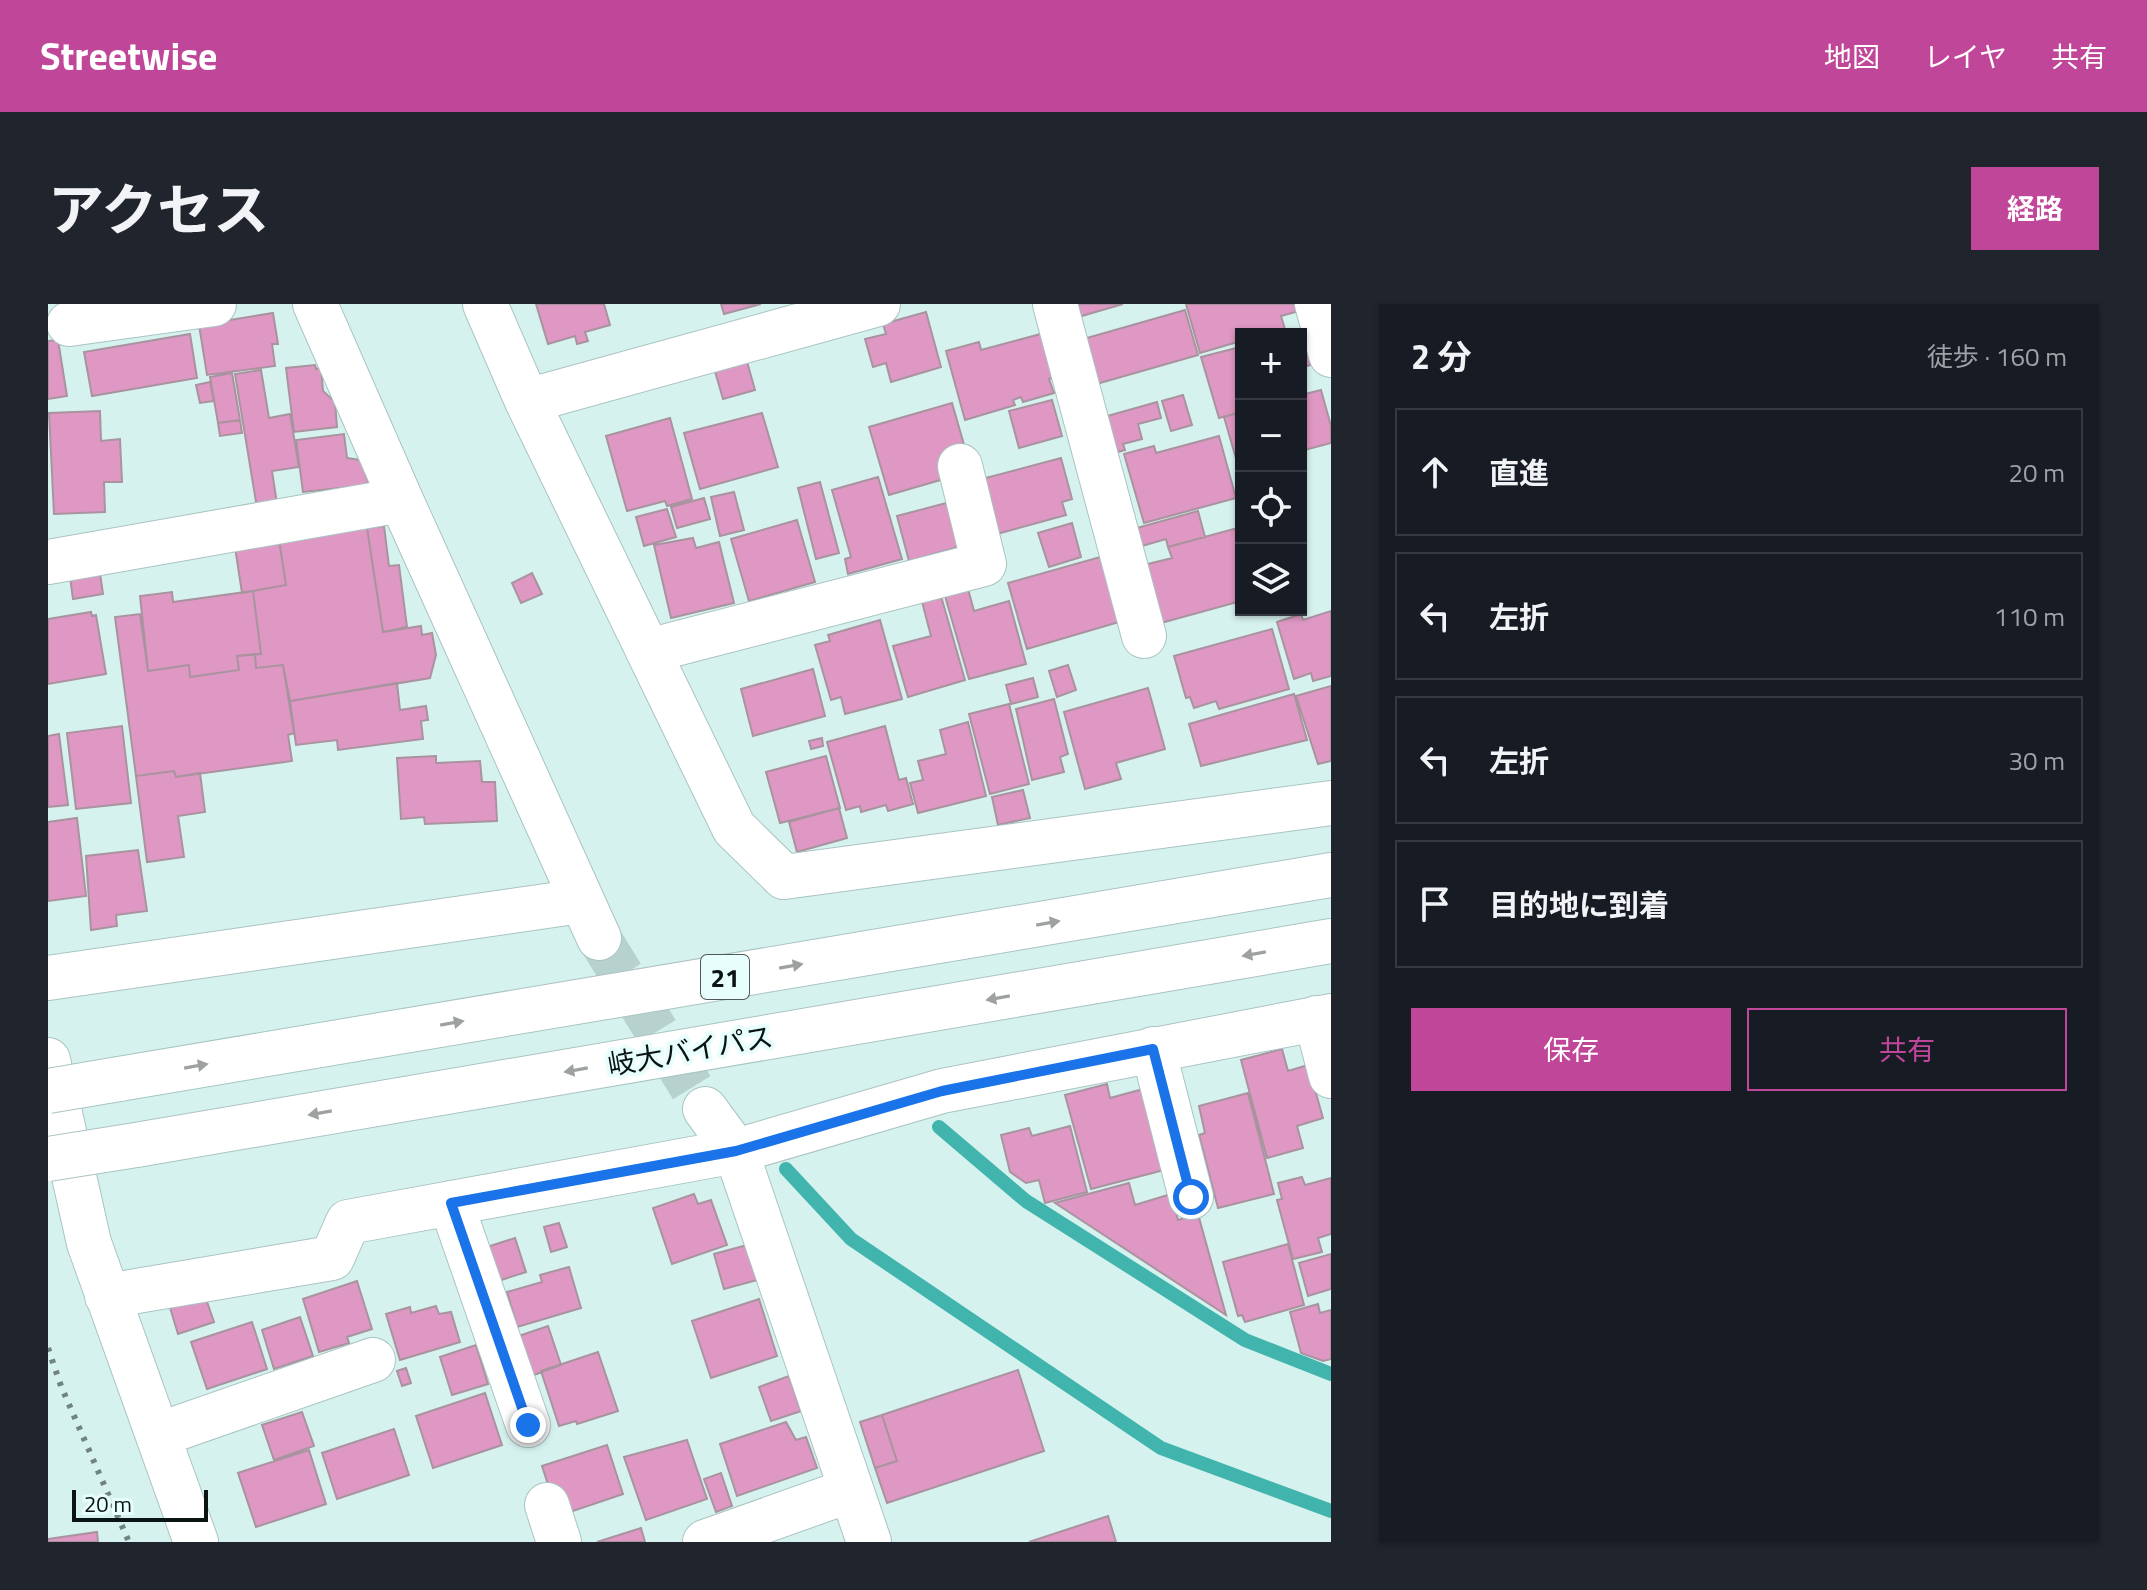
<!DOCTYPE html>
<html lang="ja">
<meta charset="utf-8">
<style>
body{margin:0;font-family:"Titillium Web","Noto Sans JP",sans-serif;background:#20242c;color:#f1f3f6}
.controls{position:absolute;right:24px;top:24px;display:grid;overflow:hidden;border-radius:0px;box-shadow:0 2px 6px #0004}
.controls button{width:72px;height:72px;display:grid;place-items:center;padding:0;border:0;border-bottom:2px solid #363941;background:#171b24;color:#f1f3f6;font:40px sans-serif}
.scale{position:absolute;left:24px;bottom:20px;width:136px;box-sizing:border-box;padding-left:8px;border:4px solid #0a1413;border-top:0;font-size:22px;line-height:28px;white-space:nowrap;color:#0a1413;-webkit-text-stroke:6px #e8fefc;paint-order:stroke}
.stop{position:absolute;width:24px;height:24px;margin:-18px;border:6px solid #1a73e8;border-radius:50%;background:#fff}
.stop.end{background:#1a73e8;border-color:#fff;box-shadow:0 2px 8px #0008}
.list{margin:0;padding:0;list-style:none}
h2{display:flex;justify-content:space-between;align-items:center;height:104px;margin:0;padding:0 32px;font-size:34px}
h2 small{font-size:26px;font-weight:400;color:#9ea1a6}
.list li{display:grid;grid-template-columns:52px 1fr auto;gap:24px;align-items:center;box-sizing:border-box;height:128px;margin:0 16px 16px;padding:0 16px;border:2px solid #363941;border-radius:0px}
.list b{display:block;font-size:30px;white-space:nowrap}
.list em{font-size:26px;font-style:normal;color:#9ea1a6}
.actions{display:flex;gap:16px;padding:24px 32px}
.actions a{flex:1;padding:18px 0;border:2px solid #c04699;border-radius:0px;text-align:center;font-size:28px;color:#c04699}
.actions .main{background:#c04699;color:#fff}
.icon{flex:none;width:44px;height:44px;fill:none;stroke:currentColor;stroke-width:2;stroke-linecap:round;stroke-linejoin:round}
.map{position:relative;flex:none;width:1283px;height:1238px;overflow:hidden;border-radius:0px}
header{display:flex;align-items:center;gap:48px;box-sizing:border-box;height:112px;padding:0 40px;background:#c04699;color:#fff}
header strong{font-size:38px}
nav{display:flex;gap:44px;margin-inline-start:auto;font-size:28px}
.intro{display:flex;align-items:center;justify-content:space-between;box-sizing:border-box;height:192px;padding:0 48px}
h1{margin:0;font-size:56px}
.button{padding:20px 36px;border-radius:0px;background:#c04699;color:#fff;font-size:28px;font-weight:700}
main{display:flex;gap:48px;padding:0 48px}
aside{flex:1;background:#171b24;border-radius:0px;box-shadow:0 2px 6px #0004}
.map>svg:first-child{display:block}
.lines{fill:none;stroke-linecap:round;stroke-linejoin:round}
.stream{stroke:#41b4ad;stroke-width:14}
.building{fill:#df98c3;stroke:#a8939f;stroke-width:2}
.street-tunnel{stroke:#b7d1ce;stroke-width:44;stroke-dasharray:44 22;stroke-linecap:butt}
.street-casing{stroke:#a9c4c2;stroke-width:46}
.highway-casing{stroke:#a9c4c2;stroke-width:46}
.street{stroke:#fff;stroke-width:44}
.highway{stroke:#fff;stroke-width:44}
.rail{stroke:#708381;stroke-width:6;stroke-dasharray:4 8;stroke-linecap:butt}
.highway-bridge-casing{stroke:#a9c4c2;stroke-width:46;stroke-linecap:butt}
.highway-bridge{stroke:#fff;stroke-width:44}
.oneway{fill:#9da1a1}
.route{stroke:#1a73e8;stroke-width:10}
.labels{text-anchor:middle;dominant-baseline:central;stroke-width:8;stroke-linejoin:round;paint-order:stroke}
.shield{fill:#e8fefc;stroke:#4d5a59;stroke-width:2}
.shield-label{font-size:26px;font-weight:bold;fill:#0a1413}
.street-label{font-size:28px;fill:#0a1413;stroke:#e8fefc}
</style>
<header>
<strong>Streetwise</strong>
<nav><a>地図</a><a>レイヤ</a><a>共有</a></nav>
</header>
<div class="intro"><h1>アクセス</h1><a class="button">経路</a></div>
<main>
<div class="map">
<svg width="1283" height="1238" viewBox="0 0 1283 1238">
<rect width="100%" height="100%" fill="#d6f2ef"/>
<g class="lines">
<path class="stream" d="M891 823 978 897 1197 1036 1283 1070
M738 865 803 935 1113 1144 1283 1207"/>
</g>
<path class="building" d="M488 0H556L562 21 537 28 540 37 529 40 527 32 500 40Z
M673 0H713L676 10Z
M1023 0H1075L1027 14Z
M1138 0H1249L1251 7 1233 12 1237 25 1219 30H1193V37L1152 49Z
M1137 6 1150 51 1045 81 1032 36Z
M878 8 893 63 843 78 838 59 825 63 817 35 838 30 835 20Z
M225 9 230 40H224L227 62 159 71 151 21Z
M1256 25 1265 60 1253 64V30H1239Z
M1000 28 1013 72 1001 75 1006 89 975 98 973 93 965 96 967 101 917 116 898 47 931 38 933 46Z
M142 30 149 74 44 92 36 48Z
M10 36 19 92 0 95V37Z
M1192 43 1193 108 1171 114 1153 53Z
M698 54 707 86 675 95 666 64Z
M267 61 268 65 273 64 275 87 287 98 289 123 246 128 238 64Z
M213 66 221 114 242 110 251 163 224 167 229 200 209 204 187 70Z
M184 69 192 116 170 119 162 73Z
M162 78 166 97 152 99 148 81Z
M1273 86 1283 122V139L1253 147V91Z
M1135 91 1144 121 1123 127 1114 97Z
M1004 96 1014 132 971 144 961 107Z
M1109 98 1113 114 1090 120 1094 135 1075 140 1077 146 1066 149 1056 113Z
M904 99 921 158 906 172 841 191 821 123Z
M52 107 53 137 72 135 74 178H56L57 208 6 210 1 109Z
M1193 108V165H1191L1176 113Z
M714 109 730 163 652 185 636 129Z
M622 114 644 195 619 202 617 197 579 207 558 132Z
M192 116 194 129 172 132 170 119Z
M296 130 299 154 312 156 320 177 319 181 255 188 248 136Z
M1171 132 1188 194 1096 219 1076 150 1106 142 1108 149Z
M1013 154 1024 195 1014 198 1018 211 949 230 934 175Z
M830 173 854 255 800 270 797 255 803 253 784 186Z
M772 178 791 249 768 255 750 184Z
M686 188 696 226 672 232 663 193Z
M656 194 662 215 629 224 623 203Z
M906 197 914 242 861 257 849 212Z
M619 205 628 233 596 242 588 213Z
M1150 207 1157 233 1120 243 1118 235 1094 242 1089 224Z
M749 216 767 278 701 297 683 235Z
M1024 219 1033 253 1001 263 990 229Z
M336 222 341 262 351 261 359 323 335 328 319 224Z
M1193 223V297L1113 319 1096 261 1124 254 1120 243Z
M319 224 335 328 373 322 374 331 384 329 388 351 382 374 242 397 235 361 208 364 207 350H213L205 287 238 281 231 236Z
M645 234 648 244 671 238 686 299 623 314 606 241Z
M231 236 238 281 194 289 187 243Z
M1063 250 1081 315 979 345 960 279Z
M52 269 55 290 25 295 22 273Z
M484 269 494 290 473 299 464 279Z
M891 285 917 376 860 393 845 342 883 332 872 290Z
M920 285 926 307 961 297 978 360 921 375 897 292Z
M205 287 213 350 189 352 191 366 142 373 141 361 100 367 92 292 124 288 125 298Z
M1283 307V372L1265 377 1263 369 1246 375 1229 318 1253 310 1255 316Z
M43 308 44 312 48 311 58 370 0 380V315Z
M92 310 100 367 141 361 142 373 191 366 189 352 207 350 208 364 235 361 246 429 240 431 244 457 128 473 126 467 88 472 67 313Z
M832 316 854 395 797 410 793 393 783 396 767 341 782 337 780 331Z
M1224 325 1241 385 1171 405 1168 397 1146 404 1142 393 1138 394 1126 352Z
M1020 361 1028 386 1009 393 1001 367Z
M765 365 777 412 705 432 693 385Z
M985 374 990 393 963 400 958 381Z
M349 379 352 406 378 402 380 416 373 417 375 435 290 446 289 436 248 441 242 397Z
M1283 382V457L1270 460 1248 392Z
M1100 384 1117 445 1068 459 1073 475 1037 485 1016 408Z
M1246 390 1259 436 1153 462 1141 420Z
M1006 395 1020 450 1012 453 1016 468 984 476 968 405Z
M961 400 981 480 942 490 921 410Z
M920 418 938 492 870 509 862 479 875 476 870 457 898 450 892 426Z
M74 422 83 499 28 505 19 429Z
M837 422 851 476 858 474 865 500 840 507 838 501 813 508 812 502 798 506 779 438Z
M11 430 20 501 0 503V432Z
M774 434 775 442 763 445 761 437Z
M388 452V459L432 457 434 478H447L449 517 377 520 376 513 353 515 349 454Z
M778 452 792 504 732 519 718 468Z
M126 467 128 473 152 469 157 508 130 512 136 553 99 558 88 472Z
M975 486 982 514 950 521 944 493Z
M791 504 799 534 749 548 741 518Z
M29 514 38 592 0 597V518Z
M90 546 99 607 68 611 69 622 43 626 38 552Z
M1234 745 1240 767 1260 761 1275 814 1249 822 1255 844 1219 854 1193 756Z
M1059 780 1062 794 1095 785 1116 866 1043 885 1017 791Z
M1200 789 1226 890 1170 904 1151 831 1157 829 1151 802Z
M1022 822 1039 888 997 899 991 876 978 879 962 868 953 831 981 824 984 832Z
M1254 873 1257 881 1283 874V930L1270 934 1274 948 1245 955 1229 896 1234 895 1230 879Z
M1081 879 1087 901 1123 890 1130 916 1150 910 1178 1011 1007 899Z
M646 890 650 900 663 896 679 941 624 960 605 904Z
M511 919 519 943 503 948 496 923Z
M467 934 478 968 447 978 436 944Z
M1240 940 1256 1001 1197 1018 1194 1011 1190 1012 1175 958Z
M699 941 709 976 676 985 666 950Z
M1283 950V985L1260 992 1251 959Z
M521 963 533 1004 469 1023 459 988 494 978 492 971Z
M309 977 324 1025 299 1033 301 1039 271 1048 255 995Z
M155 986 166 1018 130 1030 120 997Z
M711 995 729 1052 663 1074 644 1017Z
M1270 1000 1272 1009 1283 1006V1055L1275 1057 1253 1049 1242 1008Z
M388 1002 391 1010 403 1008 412 1038 352 1056 338 1010 362 1003 363 1009Z
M252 1013 265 1052 226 1065 214 1026Z
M204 1018 219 1065 159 1085 143 1038Z
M500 1022 513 1061 478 1074 465 1034Z
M428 1041 440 1080 404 1091 392 1053Z
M550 1048 570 1107 529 1120 528 1117 511 1122 493 1067Z
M358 1064 363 1079 354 1082 349 1067Z
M970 1066 996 1147 839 1199 827 1164 849 1157 834 1111Z
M741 1072 753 1107 723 1117 711 1083Z
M437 1089 454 1141 385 1164 368 1112Z
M254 1108 266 1142 226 1156 214 1121Z
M834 1111 849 1157 827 1164 812 1118Z
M738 1118 748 1136 758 1133 769 1164 689 1192 672 1140Z
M346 1125 361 1171 289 1195 274 1149Z
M639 1136 659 1195 598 1216 576 1153Z
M559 1141 575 1190 510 1212 494 1162Z
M261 1146 278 1200 208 1223 190 1169Z
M673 1169 684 1202 668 1208 656 1175Z
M1060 1212 1068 1238H981Z
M593 1224 597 1238H549Z
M49 1228 50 1238H0V1235Z"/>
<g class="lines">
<path class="street-tunnel" d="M551 634 657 805"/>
<defs>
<path id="street" d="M267 0 353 196
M437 0 479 97 686 524 736 573 1283 499
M1007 0 1096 332
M1269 0 1283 51
M21 20 166 0
M479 97 830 0
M0 258 353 196 551 634
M600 347 936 260 912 162
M0 674 533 597
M1268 714 1283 772
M1105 745 1143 893
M0 756 41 939 148 1238
M657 805 688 847 821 1238
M403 899 480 1121
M59 992 284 954 300 918 688 847 894 787 1283 712
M110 1131 325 1056
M499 1201 511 1238
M657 1238 803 1186"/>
<path id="highway" d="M71 775 1283 571
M88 841 1283 637"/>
</defs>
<use href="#street" class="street-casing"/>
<use href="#highway" class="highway-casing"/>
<use href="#street" class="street"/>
<use href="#highway" class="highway"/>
<path class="rail" d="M0 1044 13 1082 81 1238"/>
<defs>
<path id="highway-bridge" d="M0 787 71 775
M0 855 88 841"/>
</defs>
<use href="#highway-bridge" class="highway-bridge-casing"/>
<use href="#highway-bridge" class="highway-bridge"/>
</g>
<defs><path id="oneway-solid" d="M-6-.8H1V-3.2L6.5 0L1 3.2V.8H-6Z" transform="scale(2)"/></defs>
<g class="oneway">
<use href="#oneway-solid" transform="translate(1000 619) rotate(-10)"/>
<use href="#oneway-solid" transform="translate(1206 650) rotate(170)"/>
<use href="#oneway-solid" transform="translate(743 662) rotate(-10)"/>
<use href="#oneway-solid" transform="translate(950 694) rotate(170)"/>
<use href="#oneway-solid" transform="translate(404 719) rotate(-10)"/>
<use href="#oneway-solid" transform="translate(148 762) rotate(-10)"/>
<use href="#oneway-solid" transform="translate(528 766) rotate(170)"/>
<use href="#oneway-solid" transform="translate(272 809) rotate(170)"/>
</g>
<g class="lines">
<path class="route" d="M480 1121 403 899 688 847 894 787 1105 745 1143 893"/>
</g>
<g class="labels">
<rect class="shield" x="653" y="651" width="48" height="44" rx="6"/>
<g class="shield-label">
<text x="677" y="673">21</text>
</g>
<g class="street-label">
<text transform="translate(642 746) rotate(-10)">岐大バイパス</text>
</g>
</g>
</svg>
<div class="controls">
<button>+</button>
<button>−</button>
<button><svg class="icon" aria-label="locate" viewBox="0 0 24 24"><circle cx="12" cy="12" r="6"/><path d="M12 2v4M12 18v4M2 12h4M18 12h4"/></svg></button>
<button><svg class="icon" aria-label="layers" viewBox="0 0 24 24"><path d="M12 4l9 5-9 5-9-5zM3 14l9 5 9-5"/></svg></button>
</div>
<div class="scale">20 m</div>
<div class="stop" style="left:1143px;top:893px"></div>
<div class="stop end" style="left:480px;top:1121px"></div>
</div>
<aside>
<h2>2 分<small>徒歩 · 160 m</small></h2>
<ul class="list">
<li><svg class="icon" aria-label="ahead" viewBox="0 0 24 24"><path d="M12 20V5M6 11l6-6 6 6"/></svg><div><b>直進</b></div><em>20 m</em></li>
<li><svg class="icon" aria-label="left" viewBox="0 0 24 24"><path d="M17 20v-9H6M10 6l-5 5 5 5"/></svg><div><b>左折</b></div><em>110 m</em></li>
<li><svg class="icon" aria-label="left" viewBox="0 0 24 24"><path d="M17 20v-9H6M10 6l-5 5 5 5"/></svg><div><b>左折</b></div><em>30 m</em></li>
<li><svg class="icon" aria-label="arrive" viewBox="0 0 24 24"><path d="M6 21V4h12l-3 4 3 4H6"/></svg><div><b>目的地に到着</b></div></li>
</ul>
<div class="actions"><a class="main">保存</a><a>共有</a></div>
</aside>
</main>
